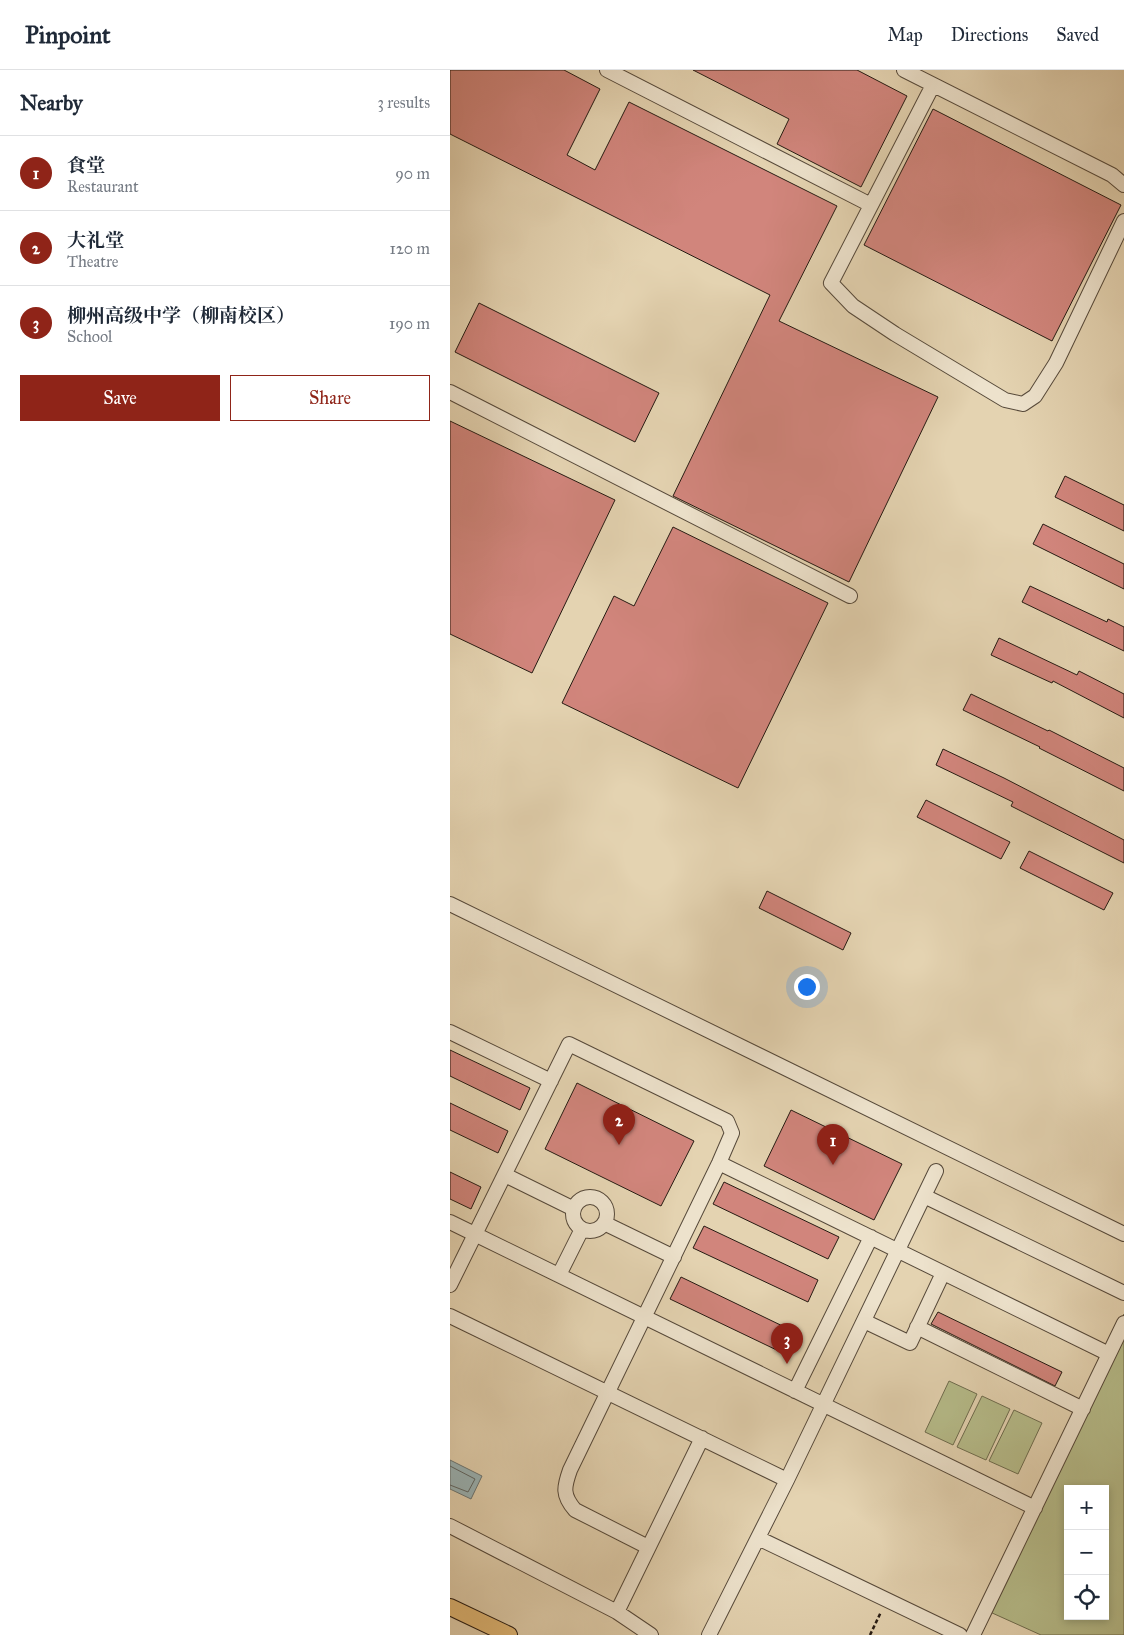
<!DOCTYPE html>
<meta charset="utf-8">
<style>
body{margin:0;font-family:"IM FELL Great Primer","Noto Serif SC",serif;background:#f6f6f7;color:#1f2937}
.controls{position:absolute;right:15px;bottom:15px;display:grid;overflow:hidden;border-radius:0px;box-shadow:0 2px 8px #0003}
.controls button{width:45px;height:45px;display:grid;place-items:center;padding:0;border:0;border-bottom:1px solid #e0e1e3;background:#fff;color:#1f2937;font:25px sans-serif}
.you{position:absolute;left:356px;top:916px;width:18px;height:18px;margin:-12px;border:4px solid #fff;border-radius:50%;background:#1a73e8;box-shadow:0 0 0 8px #1a73e833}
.badge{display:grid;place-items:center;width:32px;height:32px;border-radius:50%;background:#8f2418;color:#fff;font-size:16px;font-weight:700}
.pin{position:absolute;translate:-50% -41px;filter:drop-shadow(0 1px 2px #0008)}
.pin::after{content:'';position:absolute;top:26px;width:18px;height:15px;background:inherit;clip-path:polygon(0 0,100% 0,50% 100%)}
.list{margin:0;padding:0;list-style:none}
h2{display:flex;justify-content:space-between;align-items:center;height:65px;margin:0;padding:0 20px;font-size:21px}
h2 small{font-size:16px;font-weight:400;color:#747a83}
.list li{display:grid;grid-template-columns:32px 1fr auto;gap:15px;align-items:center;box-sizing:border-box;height:75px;padding:0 20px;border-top:1px solid #e0e1e3}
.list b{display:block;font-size:19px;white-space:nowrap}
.list p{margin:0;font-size:16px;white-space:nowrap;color:#747a83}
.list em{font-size:16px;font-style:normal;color:#747a83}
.actions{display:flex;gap:10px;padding:15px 20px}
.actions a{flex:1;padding:11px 0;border:1px solid #8f2418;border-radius:0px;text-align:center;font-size:18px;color:#8f2418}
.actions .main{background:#8f2418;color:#fff}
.icon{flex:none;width:28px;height:28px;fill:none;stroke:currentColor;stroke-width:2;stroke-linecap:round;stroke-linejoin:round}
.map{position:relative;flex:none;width:674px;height:1565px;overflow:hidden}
header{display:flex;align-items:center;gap:30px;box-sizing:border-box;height:70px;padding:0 25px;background:#fff;border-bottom:1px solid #e0e1e3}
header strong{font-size:24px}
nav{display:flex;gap:28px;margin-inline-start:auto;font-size:18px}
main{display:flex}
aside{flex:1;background:#fff}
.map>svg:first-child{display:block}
.green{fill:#b6bc8a;stroke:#6e6c4e;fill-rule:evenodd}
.water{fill:#9bb5b7;stroke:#6c7775}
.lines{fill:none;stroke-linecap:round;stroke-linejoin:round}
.shore{stroke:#606865;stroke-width:1}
.building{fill:#d1857c;stroke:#261b13}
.minor-casing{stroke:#56493a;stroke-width:16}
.major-casing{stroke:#261b13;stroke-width:18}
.path{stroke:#261b13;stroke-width:2.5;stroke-dasharray:4 2.5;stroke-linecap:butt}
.minor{stroke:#ede2cc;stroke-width:14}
.major{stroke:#e2ba78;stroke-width:16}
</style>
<header>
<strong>Pinpoint</strong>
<nav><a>Map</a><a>Directions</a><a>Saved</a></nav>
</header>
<main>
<aside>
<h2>Nearby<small>3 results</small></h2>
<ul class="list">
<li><span class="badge">1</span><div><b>食堂</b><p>Restaurant</p></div><em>90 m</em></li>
<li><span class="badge">2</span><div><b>大礼堂</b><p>Theatre</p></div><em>120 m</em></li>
<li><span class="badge">3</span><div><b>柳州高级中学（柳南校区）</b><p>School</p></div><em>190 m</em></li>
</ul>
<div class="actions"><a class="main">Save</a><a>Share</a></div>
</aside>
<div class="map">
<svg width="674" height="1565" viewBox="0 0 674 1565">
<rect width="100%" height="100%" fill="#e4d3b1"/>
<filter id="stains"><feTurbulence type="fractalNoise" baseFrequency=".004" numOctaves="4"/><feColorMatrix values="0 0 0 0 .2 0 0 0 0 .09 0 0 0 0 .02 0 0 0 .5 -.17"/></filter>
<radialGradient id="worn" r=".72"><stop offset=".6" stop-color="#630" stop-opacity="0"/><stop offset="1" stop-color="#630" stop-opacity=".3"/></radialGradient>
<path class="green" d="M674 1244V1565H591L540 1542ZM618 1419H655V1546H618Z
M499 1311 527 1324 503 1375 475 1362Z
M532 1326 560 1339 536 1390 507 1377Z
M564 1340 592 1353 568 1404 539 1391Z"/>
<path class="water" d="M0 1390 32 1406 21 1429 0 1419Z"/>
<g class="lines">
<path class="shore" d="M0 1396 25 1409 18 1422 0 1415"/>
</g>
<path class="building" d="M0 0H114L150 19 117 85 145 100 179 32 387 136 329 251 488 327 399 512 223 426 320 225 0 64Z
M243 0H407L457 26 411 117 327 74 339 49Z
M483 39 671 135 602 271 414 175Z
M29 233 209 323 185 372 5 282Z
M0 351 165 430 82 603 0 564Z
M615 406 674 435V461L605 427Z
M593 454 674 494V519L583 474Z
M223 457 378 533 288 718 112 633 164 526 184 536Z
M580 516 657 552 658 549 674 557V581L572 532Z
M549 568 627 605 629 601 674 624V648L603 611 602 613 541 585Z
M521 624 598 661 599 660 674 698V721L589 678 590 677 513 640Z
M493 679 554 708 674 770V793L561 736 563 732 486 695Z
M476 730 560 772 551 789 467 747Z
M579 781 663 823 654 840 570 798Z
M317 821 401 863 393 880 309 838Z
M0 980 80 1018 70 1040 0 1006Z
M127 1013 244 1071 211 1136 95 1079Z
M0 1033 58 1061 48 1083 0 1060Z
M341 1040 452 1094 424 1150 314 1096Z
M0 1102 31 1117 21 1139 0 1129Z
M274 1112 389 1167 378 1189 263 1134Z
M254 1156 368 1210 358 1232 243 1178Z
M231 1207 345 1262 335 1284 220 1229Z
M488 1242 612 1302 605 1316 481 1254Z"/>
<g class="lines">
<defs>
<path id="minor" d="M157 0 421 135
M454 0 662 105 674 115
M483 15 381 213 403 236 445 264 555 330 573 334 585 326 606 293 674 151
M0 322 400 526
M0 834 674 1164
M0 962 101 1011
M269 1093 659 1284
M55 1105 124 1139
M474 1126 674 1223
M123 1144a17 17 0 1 1 34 0a17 17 0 1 1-34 0Z
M0 1152 585 1438
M154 1153 224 1187
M109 1205 132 1159
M0 1215 119 974 277 1051 282 1063 269 1093 120 1400C114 1417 112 1425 125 1440L198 1477
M0 1246 337 1410
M414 1251 460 1273 493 1203
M467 1257 633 1339
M345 1321 421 1167
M0 1456 167 1542 201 1565
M308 1468 510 1565
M167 1542 252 1368
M259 1565 337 1410 486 1101
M523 1565 674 1253"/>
<path id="major" d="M0 1537 59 1565"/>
</defs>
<use href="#minor" class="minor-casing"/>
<use href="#major" class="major-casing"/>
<path class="path" d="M420 1565 431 1542"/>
<use href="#minor" class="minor"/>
<use href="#major" class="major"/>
</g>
<rect width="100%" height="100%" filter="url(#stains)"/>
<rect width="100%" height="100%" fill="url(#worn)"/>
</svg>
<div class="controls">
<button>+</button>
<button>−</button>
<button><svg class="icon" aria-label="locate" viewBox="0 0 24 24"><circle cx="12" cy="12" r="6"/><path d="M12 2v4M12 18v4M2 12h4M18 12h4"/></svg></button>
</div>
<div class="you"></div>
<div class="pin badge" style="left:383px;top:1095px">1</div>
<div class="pin badge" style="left:169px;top:1075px">2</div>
<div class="pin badge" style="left:337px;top:1294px">3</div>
</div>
</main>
